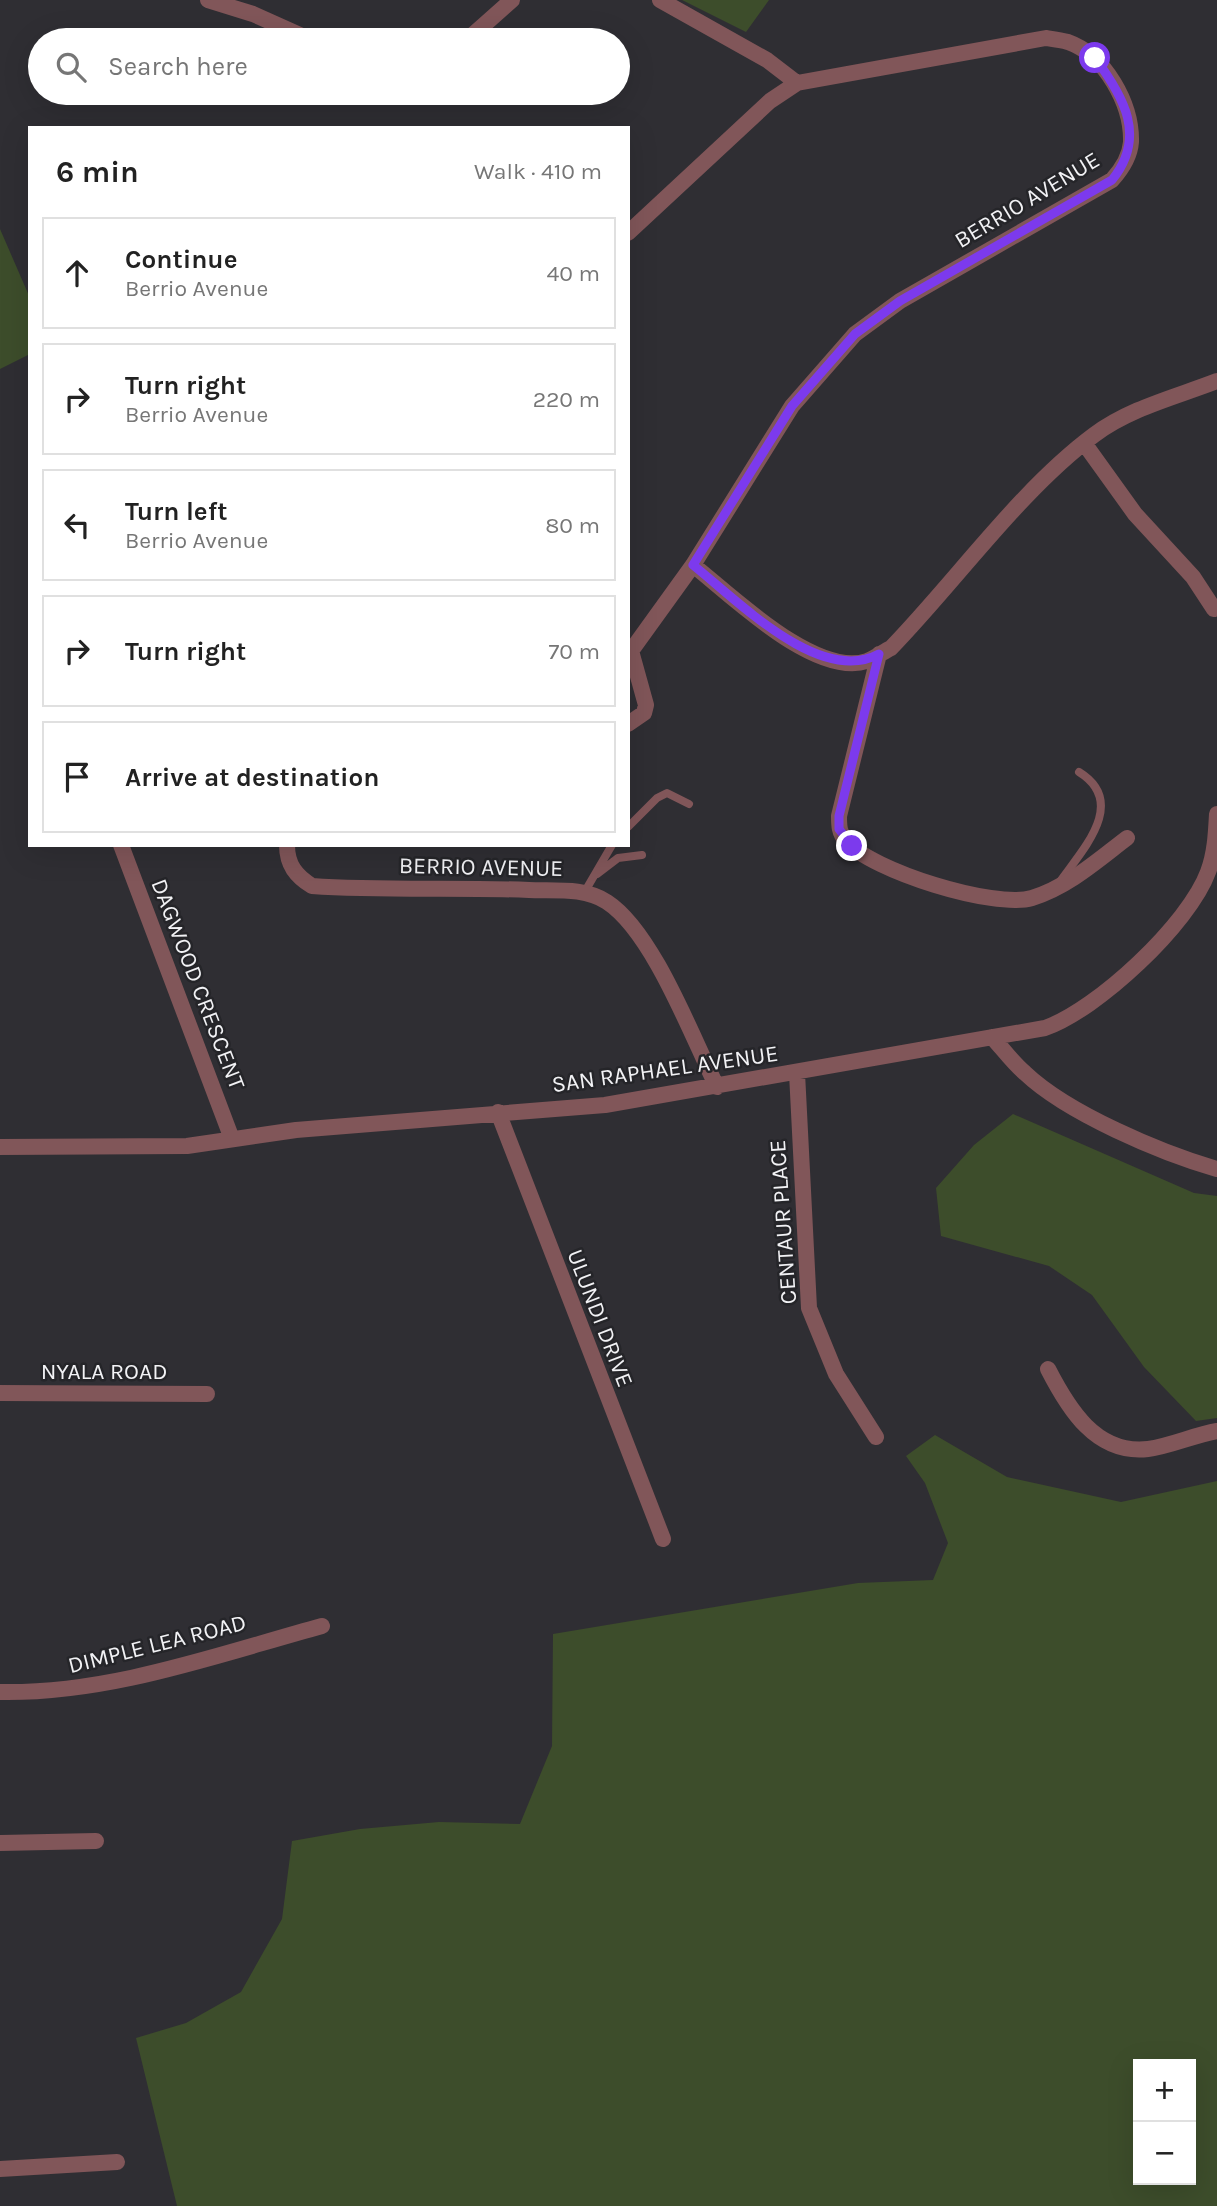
<!DOCTYPE html>
<meta charset="utf-8">
<style>
body{margin:0;font-family:Karla,sans-serif;background:#f2f2f2;color:#222}
.controls{position:absolute;right:21px;bottom:21px;display:grid;overflow:hidden;border-radius:0px;box-shadow:0 7px 28px #0002}
.controls button{width:63px;height:63px;display:grid;place-items:center;padding:0;border:0;border-bottom:2px solid #e0e0e0;background:#fff;color:#222;font:35px sans-serif}
.stop{position:absolute;width:21px;height:21px;margin:-16px;border:5px solid #7c3aed;border-radius:50%;background:#fff}
.stop.end{background:#7c3aed;border-color:#fff;box-shadow:0 2px 7px #0008}
.list{margin:0;padding:0;list-style:none}
h2{display:flex;justify-content:space-between;align-items:center;height:91px;margin:0;padding:0 28px;font-size:30px}
h2 small{font-size:23px;font-weight:400;color:#767676}
.list li{display:grid;grid-template-columns:46px 1fr auto;gap:21px;align-items:center;box-sizing:border-box;height:112px;margin:0 14px 14px;padding:0 14px;border:2px solid #e0e0e0;border-radius:0px}
.list b{display:block;font-size:26px;white-space:nowrap}
.list p{margin:0;font-size:23px;white-space:nowrap;color:#767676}
.list em{font-size:23px;font-style:normal;color:#767676}
.icon{flex:none;width:38px;height:38px;fill:none;stroke:currentColor;stroke-width:2;stroke-linecap:round;stroke-linejoin:round}
.map{position:relative;flex:none;width:1217px;height:2206px;overflow:hidden}
.search{position:absolute;background:#fff;box-shadow:0 7px 28px #0002;left:28px;top:28px;width:602px;height:77px;display:flex;align-items:center;gap:18px;box-sizing:border-box;padding:0 24px;border-radius:38px;color:#767676;font-size:26px}
.panel{position:absolute;background:#fff;box-shadow:0 7px 28px #0002;left:28px;top:126px;width:602px;height:721px;border-radius:0px}
.map>svg:first-child{display:block}
.green{fill:#3d4d2b;fill-rule:evenodd}
.lines{fill:none;stroke-linecap:round;stroke-linejoin:round}
.service{stroke:#815659;stroke-width:8}
.minor{stroke:#815659;stroke-width:16}
.route{stroke:#7c3aed;stroke-width:9}
.labels{text-anchor:middle;dominant-baseline:central;stroke-width:5;stroke-linejoin:round;paint-order:stroke}
.street-label{font-size:23px;fill:#f2f2f5;stroke:#252529}
</style>
<div class="map">
<svg width="1217" height="2206" viewBox="0 0 1217 2206">
<rect width="100%" height="100%" fill="#2f2e33"/>
<path class="green" d="M682 0H769L746 32Z
M0 229 30 298V354L0 369Z
M1013 1114 1194 1193 1217 1196V1418L1196 1421 1144 1367 1092 1295 1049 1266 941 1236 936 1188 974 1145Z
M935 1435 1007 1477 1121 1502 1217 1481V2206H177L136 2038 186 2023 241 1992 282 1919 292 1841 360 1829 439 1822 520 1824 552 1746 553 1634 858 1583 933 1580 948 1543 925 1483 906 1456ZM1191 2064V2180H1138V2064Z"/>
<g class="lines">
<path class="service" d="M628 827 657 798 667 793 689 804
M597 874 618 858 642 855
M1059 883C1081 851 1129 803 1079 772
M584 893 612 845"/>
<path class="minor" d="M208 0 253 14 311 40
M660 0 767 60 797 83
M467 40 512 0
M628 233 770 101 797 83 1046 38C1053 39 1061 40 1068 42 1105 55 1132 104 1131 142 1130 156 1121 170 1112 180L900 301 855 334 792 406 693 565 631 651 646 705 644 713 628 724
M1084 443 1135 514 1193 577 1214 609
M693 565C731 595 815 678 867 661 875 658 883 652 891 648 956 581 1020 490 1094 435 1130 408 1176 397 1217 381
M879 654 839 816C839 825 839 833 846 841 872 871 994 909 1032 898 1068 887 1098 860 1127 838
M121 845 232 1139
M287 845C287 865 296 876 312 886 384 891 457 887 529 890 554 891 585 887 607 902 653 932 692 1037 717 1087
M992 1037C1003 1049 1013 1063 1025 1073 1067 1113 1161 1153 1217 1169
M797 1073 809 1308 836 1374 876 1437
M498 1112 663 1539
M0 1147 187 1146 296 1130 605 1105 1045 1028C1097 1010 1189 924 1208 872 1215 854 1216 833 1217 814
M1048 1369C1068 1408 1096 1455 1148 1449 1171 1446 1194 1435 1217 1431
M0 1393 207 1394
M0 1692C110 1694 216 1655 322 1626
M0 1843 96 1841
M0 2169 117 2162"/>
</g>
<g class="lines">
<path class="route" d="M852 846 839 829V816L879 654C820 686 737 600 693 565L792 406 855 334 900 301 1112 180C1147 137 1124 97 1095 58"/>
</g>
<g class="labels">
<g class="street-label">
<text transform="translate(1027 200) rotate(-31)">BERRIO AVENUE</text>
<text transform="translate(481 867) rotate(1)">BERRIO AVENUE</text>
<text transform="translate(198 984) rotate(69)">DAGWOOD CRESCENT</text>
<text transform="translate(665 1069) rotate(-8)">SAN RAPHAEL AVENUE</text>
<text transform="translate(783 1222) rotate(-94)">CENTAUR PLACE</text>
<text transform="translate(600 1318) rotate(69)">ULUNDI DRIVE</text>
<text x="104" y="1371">NYALA ROAD</text>
<text transform="translate(157 1644) rotate(-14)">DIMPLE LEA ROAD</text>
</g>
</g>
</svg>
<div class="controls">
<button>+</button>
<button>−</button>
</div>
<div class="stop" style="left:1095px;top:58px"></div>
<div class="stop end" style="left:852px;top:846px"></div>
<div class="search"><svg class="icon" aria-label="search" viewBox="0 0 24 24"><circle cx="10" cy="10" r="6"/><path d="M15 15l6 6"/></svg>Search here</div>
<section class="panel">
<h2>6 min<small>Walk · 410 m</small></h2>
<ul class="list">
<li><svg class="icon" aria-label="ahead" viewBox="0 0 24 24"><path d="M12 20V5M6 11l6-6 6 6"/></svg><div><b>Continue</b><p>Berrio Avenue</p></div><em>40 m</em></li>
<li><svg class="icon" aria-label="right" viewBox="0 0 24 24"><path d="M7 20v-9h11M14 6l5 5-5 5"/></svg><div><b>Turn right</b><p>Berrio Avenue</p></div><em>220 m</em></li>
<li><svg class="icon" aria-label="left" viewBox="0 0 24 24"><path d="M17 20v-9H6M10 6l-5 5 5 5"/></svg><div><b>Turn left</b><p>Berrio Avenue</p></div><em>80 m</em></li>
<li><svg class="icon" aria-label="right" viewBox="0 0 24 24"><path d="M7 20v-9h11M14 6l5 5-5 5"/></svg><div><b>Turn right</b></div><em>70 m</em></li>
<li><svg class="icon" aria-label="arrive" viewBox="0 0 24 24"><path d="M6 21V4h12l-3 4 3 4H6"/></svg><div><b>Arrive at destination</b></div></li>
</ul>
</section>
</div>
